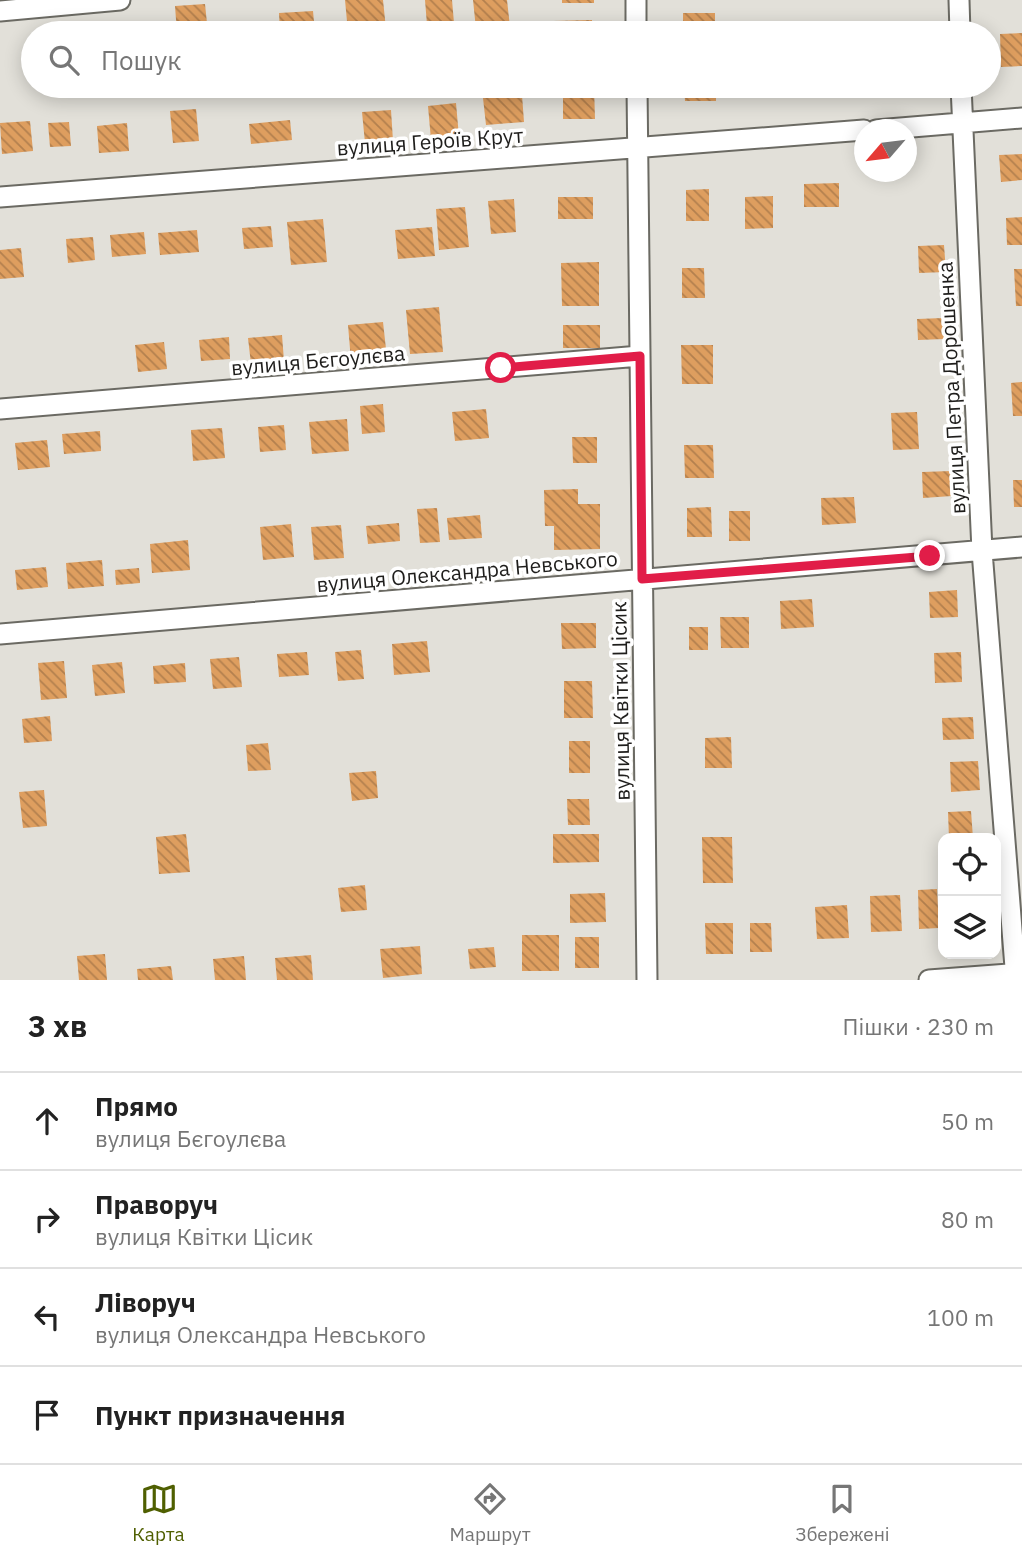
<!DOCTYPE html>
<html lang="uk">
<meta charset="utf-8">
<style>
body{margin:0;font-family:"IBM Plex Sans",sans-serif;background:#f2f2f2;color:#222}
.controls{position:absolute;right:21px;bottom:21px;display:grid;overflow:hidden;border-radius:14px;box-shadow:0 4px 18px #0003}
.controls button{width:63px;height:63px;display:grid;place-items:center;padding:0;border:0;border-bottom:2px solid #e0e0e0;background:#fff;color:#222;font:35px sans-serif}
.compass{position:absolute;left:854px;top:119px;width:63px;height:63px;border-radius:50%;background:#fff;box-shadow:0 4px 18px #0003;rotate:242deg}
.stop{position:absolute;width:21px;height:21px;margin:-16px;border:5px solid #e11d48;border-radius:50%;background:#fff}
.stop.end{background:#e11d48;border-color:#fff;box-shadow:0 2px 7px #0008}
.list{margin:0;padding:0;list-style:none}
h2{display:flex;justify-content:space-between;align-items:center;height:91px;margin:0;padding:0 28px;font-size:30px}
h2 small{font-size:23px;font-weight:400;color:#767676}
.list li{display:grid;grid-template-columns:46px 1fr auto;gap:21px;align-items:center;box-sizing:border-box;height:98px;padding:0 28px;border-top:2px solid #e0e0e0}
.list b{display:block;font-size:26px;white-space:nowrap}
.list p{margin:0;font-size:23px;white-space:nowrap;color:#767676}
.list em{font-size:23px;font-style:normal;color:#767676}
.icon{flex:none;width:38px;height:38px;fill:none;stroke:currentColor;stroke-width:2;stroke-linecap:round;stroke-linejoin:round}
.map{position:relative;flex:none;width:1022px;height:980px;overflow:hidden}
.search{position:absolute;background:#fff;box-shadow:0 4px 18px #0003;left:21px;right:21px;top:21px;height:77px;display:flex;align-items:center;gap:18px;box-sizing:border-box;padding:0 24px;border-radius:38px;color:#767676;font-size:26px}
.sheet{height:483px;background:#fff}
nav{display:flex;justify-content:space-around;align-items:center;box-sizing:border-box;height:98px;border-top:2px solid #e0e0e0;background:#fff;font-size:19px;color:#767676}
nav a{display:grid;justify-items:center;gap:4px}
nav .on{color:#4f5f01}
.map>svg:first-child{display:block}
.building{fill:url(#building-back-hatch)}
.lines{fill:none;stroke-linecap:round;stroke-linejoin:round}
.street-casing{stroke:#6b6a63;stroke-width:23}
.street{stroke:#fff;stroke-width:19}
.route{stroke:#e11d48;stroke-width:9}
.labels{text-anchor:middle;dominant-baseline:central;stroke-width:7;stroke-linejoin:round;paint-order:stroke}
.street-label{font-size:21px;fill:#1f1e1c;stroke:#fff}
</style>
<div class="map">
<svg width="1022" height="980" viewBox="0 0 1022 980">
<defs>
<pattern id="building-back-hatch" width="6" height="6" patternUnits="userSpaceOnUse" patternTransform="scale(1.75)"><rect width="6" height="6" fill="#de9e5f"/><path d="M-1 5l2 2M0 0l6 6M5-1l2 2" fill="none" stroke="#b3804e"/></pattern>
</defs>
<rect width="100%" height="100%" fill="#e2e0d9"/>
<path class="building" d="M345 0H383L386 29 348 32Z
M425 0H452L454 23 427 25Z
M473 0H507L510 27 476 29Z
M562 0H594V3H562Z
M205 4 208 33H177L175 6Z
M313 11 315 33H280L279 13Z
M683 13H715V33H683Z
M592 20V33H554L553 21Z
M76 28V33H47V31Z
M926 28V33H900V29Z
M1022 33V66L1001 67 1000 34Z
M563 86H594L595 119H563Z
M684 86H716V101H685Z
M522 95 524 122 486 125 483 98Z
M456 103 459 137 431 140 428 106Z
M196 109 199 141 173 143 170 111Z
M391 110 393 141 365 143 362 112Z
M290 120 292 140 251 144 249 124Z
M30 121 33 151 2 154 0 123Z
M69 122 71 146 50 147 48 123Z
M127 123 129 151 99 153 97 126Z
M1022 154V180L1001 182 999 155Z
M839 183V207H804V184Z
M709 189V221H686V190Z
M773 196V228L745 229V197Z
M558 197H593V219H558Z
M514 199 516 232 491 234 488 201Z
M465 207 469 247 439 250 436 209Z
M1022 217V245H1007L1006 218Z
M323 219 327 262 291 265 287 222Z
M271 226 273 247 244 249 242 228Z
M432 227 435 256 398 259 395 230Z
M197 230 199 252 160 255 158 233Z
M144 232 146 254 112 257 110 235Z
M93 237 95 260 68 263 66 239Z
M944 245 946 272 919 273 918 246Z
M21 248 24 277 0 279V250Z
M599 262V306H562L561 263Z
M682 268H704L705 298H682Z
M1014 269H1022V306H1016Z
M439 307 443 352 410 354 406 310Z
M943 318 944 339 918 340 917 319Z
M383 322 387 358 351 361 348 325Z
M563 325H600V348H563Z
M282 335 284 361 251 364 248 338Z
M229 337 230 359 201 361 199 340Z
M164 342 167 369 138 372 135 345Z
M681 345H713V384H682Z
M1022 382V416H1013L1011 383Z
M383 404 385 432 362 434 360 406Z
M486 409 489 438 455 441 452 412Z
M917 412 919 449 893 450 891 413Z
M347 419 349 451 312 454 309 422Z
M284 425 286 450 260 452 258 427Z
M222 428 225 458 193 461 191 430Z
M100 431 101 451 64 454 62 434Z
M572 437H597V463H573Z
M47 440 50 467 18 470 15 443Z
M684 445H713L714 478H685Z
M951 471 952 496 923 498 922 472Z
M1013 480H1022V507H1014Z
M578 489V504H600V549L554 550V526H545L544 490Z
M854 497 856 523 822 525 821 498Z
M711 507 712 537H687V508Z
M437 508 440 542 420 543 417 509Z
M729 511H750V541H729Z
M480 515 482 538 449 540 447 518Z
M399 523 400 541 368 544 366 526Z
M291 524 294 557 263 560 260 527Z
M341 525 344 558 314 560 311 527Z
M188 540 190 570 152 573 150 544Z
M102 560 104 586 68 589 66 563Z
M46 567 48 587 17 590 15 570Z
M139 568 140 583 116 585 115 570Z
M957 590 958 617 930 618 929 592Z
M812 599 814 627 781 629 780 601Z
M720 617H749V648H721Z
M561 623H596V648L562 649Z
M689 627H708V650H689Z
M427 641 430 672 394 675 392 644Z
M361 650 364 679 338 681 335 652Z
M307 652 309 675 279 677 277 654Z
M961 652 962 682 935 683 934 653Z
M239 657 242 687 213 689 210 659Z
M64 661 67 698 41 700 38 663Z
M122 662 125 693 95 696 92 665Z
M185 663 186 682 154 684 153 666Z
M564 681H592L593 718H564Z
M50 716 52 741 24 743 22 719Z
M973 717 974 739 943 740 942 718Z
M731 737 732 768H705V738Z
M569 741H590V773H569Z
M268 743 271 770 248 771 246 745Z
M978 761 980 790 951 792 950 762Z
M376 771 378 798 352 801 349 773Z
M44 790 47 826 23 828 19 792Z
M567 799H589L590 825H568Z
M971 811 973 838H949L948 812Z
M186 834 190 872 159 874 156 837Z
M553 834H599V862L553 863Z
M702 837H732L733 883H703Z
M365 885 367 910 341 912 338 888Z
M937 889 939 928 919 929 918 890Z
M605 893 606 922 570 923V894Z
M900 895 902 931 871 932 870 896Z
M847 905 849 938 817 939 815 907Z
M705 923H733V954H706Z
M750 923H771L772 952H750Z
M522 935H559V971H522Z
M575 937H599V968H575Z
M420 946 422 974 383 978 380 949Z
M494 947 496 967 470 969 468 949Z
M105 954 107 980H79L77 956Z
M961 954H988L989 958 961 959Z
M311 955 313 980H277L275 958Z
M244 956 246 980H215L213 959Z
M171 966 173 980H138L137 969Z"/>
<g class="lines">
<defs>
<path id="street" d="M636 0V33
M959 0 960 33
M0 11 120 0
M637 86 647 980
M961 86 982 551 1016 980
M876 130 1022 118
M0 197 864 130
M0 409 640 356
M0 634 1022 547
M929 980 1022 973"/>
</defs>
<use href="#street" class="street-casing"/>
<use href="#street" class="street"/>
</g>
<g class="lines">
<path class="route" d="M501 368 640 356 642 579 930 556"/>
</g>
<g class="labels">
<g class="street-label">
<text transform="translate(430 141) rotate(-4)">вулиця Героїв Крут</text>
<text transform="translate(318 360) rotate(-5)">вулиця Бєгоулєва</text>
<text transform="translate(951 388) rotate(-93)">вулиця Петра Дорошенка</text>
<text transform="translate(467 571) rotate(-5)">вулиця Олександра Невського</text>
<text transform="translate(620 701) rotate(-91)">вулиця Квітки Цісик</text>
</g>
</g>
</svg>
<div class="controls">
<button><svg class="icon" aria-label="locate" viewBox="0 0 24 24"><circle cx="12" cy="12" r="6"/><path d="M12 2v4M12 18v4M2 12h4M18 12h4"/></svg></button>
<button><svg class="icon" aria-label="layers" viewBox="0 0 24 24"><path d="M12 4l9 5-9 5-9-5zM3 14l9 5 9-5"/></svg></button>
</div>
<svg class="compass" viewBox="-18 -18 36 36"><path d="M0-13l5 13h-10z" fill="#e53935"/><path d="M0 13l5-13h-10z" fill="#767676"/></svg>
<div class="stop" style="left:501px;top:368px"></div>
<div class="stop end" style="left:930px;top:556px"></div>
<div class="search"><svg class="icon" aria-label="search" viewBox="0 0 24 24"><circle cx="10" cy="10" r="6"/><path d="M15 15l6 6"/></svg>Пошук</div>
</div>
<section class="sheet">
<h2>3 хв<small>Пішки · 230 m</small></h2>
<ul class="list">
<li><svg class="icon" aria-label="ahead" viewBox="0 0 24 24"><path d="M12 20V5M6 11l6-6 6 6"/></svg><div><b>Прямо</b><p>вулиця Бєгоулєва</p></div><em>50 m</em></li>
<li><svg class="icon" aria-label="right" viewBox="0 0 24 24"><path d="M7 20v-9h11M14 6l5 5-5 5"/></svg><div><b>Праворуч</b><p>вулиця Квітки Цісик</p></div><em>80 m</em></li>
<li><svg class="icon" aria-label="left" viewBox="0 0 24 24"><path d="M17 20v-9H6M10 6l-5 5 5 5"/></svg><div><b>Ліворуч</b><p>вулиця Олександра Невського</p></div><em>100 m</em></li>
<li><svg class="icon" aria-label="arrive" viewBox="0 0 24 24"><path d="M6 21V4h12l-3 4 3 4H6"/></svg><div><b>Пункт призначення</b></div></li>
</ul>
</section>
<nav>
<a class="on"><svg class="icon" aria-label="map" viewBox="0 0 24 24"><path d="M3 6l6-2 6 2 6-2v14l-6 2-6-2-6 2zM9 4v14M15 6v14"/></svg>Карта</a>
<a><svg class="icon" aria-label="directions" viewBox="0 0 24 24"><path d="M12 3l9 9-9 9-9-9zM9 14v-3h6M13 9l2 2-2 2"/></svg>Маршрут</a>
<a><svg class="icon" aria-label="saved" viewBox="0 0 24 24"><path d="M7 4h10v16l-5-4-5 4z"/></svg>Збережені</a>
</nav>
